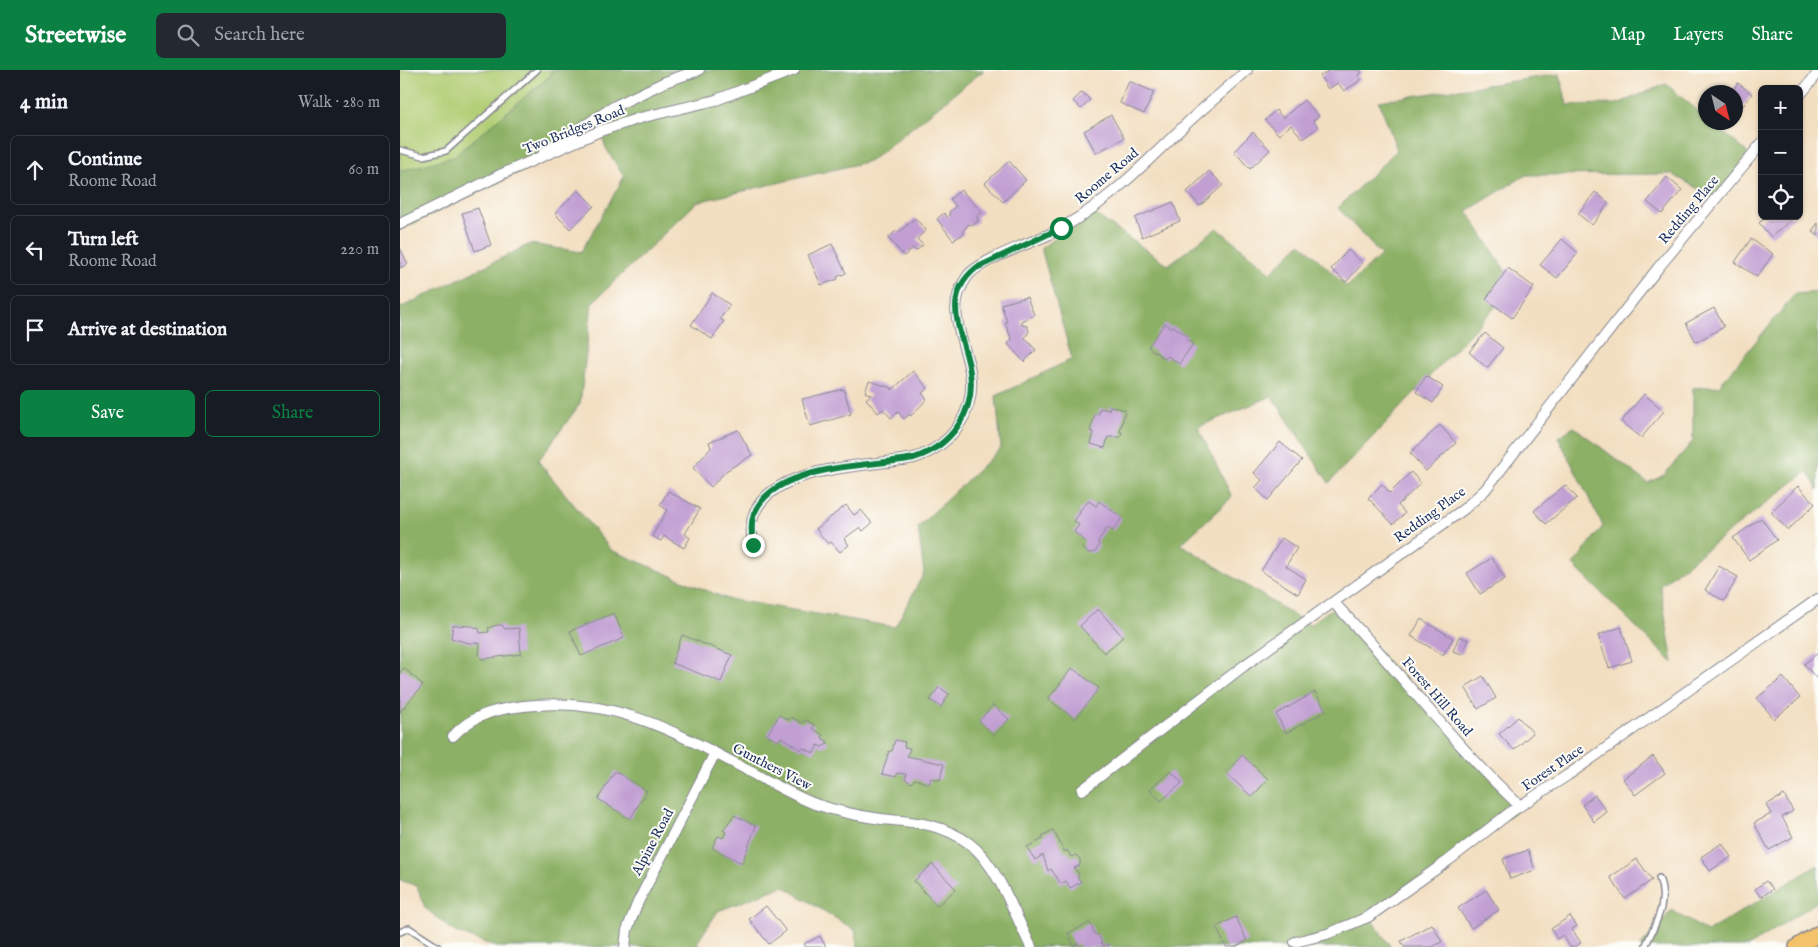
<!DOCTYPE html>
<meta charset="utf-8">
<style>
body{margin:0;font-family:"IM FELL English",serif;background:#242831;color:#f1f3f6}
.controls{position:absolute;right:15px;top:15px;display:grid;overflow:hidden;border-radius:8px;box-shadow:0 1px 4px #0004}
.controls button{width:45px;height:45px;display:grid;place-items:center;padding:0;border:0;border-bottom:1px solid #363941;background:#171b24;color:#f1f3f6;font:25px sans-serif}
.compass{position:absolute;left:1298px;top:15px;width:45px;height:45px;border-radius:50%;background:#171b24;box-shadow:0 1px 4px #0004;rotate:145deg}
.stop{position:absolute;width:15px;height:15px;margin:-11px;border:4px solid #0b8043;border-radius:50%;background:#fff}
.stop.end{background:#0b8043;border-color:#fff;box-shadow:0 1px 5px #0008}
.list{margin:0;padding:0;list-style:none}
h2{display:flex;justify-content:space-between;align-items:center;height:65px;margin:0;padding:0 20px;font-size:21px}
h2 small{font-size:16px;font-weight:400;color:#9ea1a6}
.list li{display:grid;grid-template-columns:32px 1fr auto;gap:15px;align-items:center;box-sizing:border-box;height:70px;margin:0 10px 10px;padding:0 10px;border:1px solid #363941;border-radius:8px}
.list b{display:block;font-size:19px;white-space:nowrap}
.list p{margin:0;font-size:16px;white-space:nowrap;color:#9ea1a6}
.list em{font-size:16px;font-style:normal;color:#9ea1a6}
.actions{display:flex;gap:10px;padding:15px 20px}
.actions a{flex:1;padding:11px 0;border:1px solid #0b8043;border-radius:8px;text-align:center;font-size:18px;color:#0b8043}
.actions .main{background:#0b8043;color:#fff}
.icon{flex:none;width:28px;height:28px;fill:none;stroke:currentColor;stroke-width:2;stroke-linecap:round;stroke-linejoin:round}
.map{position:relative;flex:none;width:1418px;height:877px;overflow:hidden}
header{display:flex;align-items:center;gap:30px;box-sizing:border-box;height:70px;padding:0 25px;background:#0b8043;color:#fff}
header strong{font-size:24px}
nav{display:flex;gap:28px;margin-inline-start:auto;font-size:18px}
.search{width:350px;height:45px;background:#242831;display:flex;align-items:center;gap:12px;box-sizing:border-box;padding:0 18px;border-radius:8px;color:#9ea1a6;font-size:19px}
main{display:flex}
aside{flex:1;background:#171b24}
.map>svg:first-child{display:block}
.green{fill:#b1cd73;stroke:#667e68}
.forest{fill:#8cb065;stroke:#547062}
.building{fill:#c19fd3}
.lines{fill:none;stroke-linecap:round;stroke-linejoin:round}
.service-casing{stroke:#86868f;stroke-width:8}
.minor-casing{stroke:#86868f;stroke-width:12}
.primary-casing{stroke:#86868f;stroke-width:18}
.service{stroke:#fff;stroke-width:5}
.minor{stroke:#fff;stroke-width:10}
.primary{stroke:#f4c26a;stroke-width:15}
.route{stroke:#0b8043;stroke-width:6}
.labels{text-anchor:middle;dominant-baseline:central;stroke-width:4;stroke-linejoin:round;paint-order:stroke}
.street-label{font-size:14px;fill:#1b2f5e;stroke:#fdfcf7}
</style>
<header>
<strong>Streetwise</strong>
<div class="search"><svg class="icon" aria-label="search" viewBox="0 0 24 24"><circle cx="10" cy="10" r="6"/><path d="M15 15l6 6"/></svg>Search here</div>
<nav><a>Map</a><a>Layers</a><a>Share</a></nav>
</header>
<main>
<aside>
<h2>4 min<small>Walk · 280 m</small></h2>
<ul class="list">
<li><svg class="icon" aria-label="ahead" viewBox="0 0 24 24"><path d="M12 20V5M6 11l6-6 6 6"/></svg><div><b>Continue</b><p>Roome Road</p></div><em>60 m</em></li>
<li><svg class="icon" aria-label="left" viewBox="0 0 24 24"><path d="M17 20v-9H6M10 6l-5 5 5 5"/></svg><div><b>Turn left</b><p>Roome Road</p></div><em>220 m</em></li>
<li><svg class="icon" aria-label="arrive" viewBox="0 0 24 24"><path d="M6 21V4h12l-3 4 3 4H6"/></svg><div><b>Arrive at destination</b></div></li>
</ul>
<div class="actions"><a class="main">Save</a><a>Share</a></div>
</aside>
<div class="map">
<svg width="1418" height="877" viewBox="0 0 1418 877">
<rect width="100%" height="100%" fill="#fdfcf7"/>
<filter id="ink" filterUnits="userSpaceOnUse"><feTurbulence type="fractalNoise" baseFrequency=".02" numOctaves="2"/><feDisplacementMap in="SourceGraphic" scale="10" xChannelSelector="R" yChannelSelector="G"/><feConvolveMatrix kernelMatrix="1 2 1 2 8 2 1 2 1" color-interpolation-filters="sRGB"/></filter>
<filter id="wash" filterUnits="userSpaceOnUse"><feTurbulence type="fractalNoise" baseFrequency=".0096" numOctaves="4" result="noise"/><feDisplacementMap in="SourceGraphic" scale="20" xChannelSelector="R" yChannelSelector="G"/><feGaussianBlur stdDeviation="1.12" result="paint"/><feColorMatrix in="noise" values="0 0 0 0 0 0 0 0 0 0 0 0 0 0 0 0 0 1.4 0 .05"/><feComposite in="paint" operator="in"/></filter>
<g filter="url(#wash)">
<rect width="100%" height="100%" fill="#f2dec0"/>
<path class="green" d="M0 0H224L0 146Z"/>
<path class="forest" d="M151 0H584L470 91 297 132 192 233 180 334 138 391 211 480 327 529 495 557 524 503 518 457 601 378 596 326 672 289 641 178 693 143 768 195 817 158 871 202 901 173 947 217 981 185 938 138 997 80 979 31 1160 4 1167 35 1217 34 1266 14 1305 47 1306 52 1312 53 1348 83 1316 129 1272 104 1126 105 1067 141 1115 216 929 413 872 326 798 357 832 427 781 474 909 555 937 535 1119 739 971 849 991 877H458L455 860 383 816 318 841 297 873 301 877H97L55 862 25 838 17 816 0 810V238L130 174 181 182 224 107 206 78 201 63 0 160V101L53 87 150 6Z
M1418 222V420L1408 401 1260 515 1273 593 1173 495 1203 456 1158 367 1174 357 1248 413 1264 405 1293 371V318L1319 316 1395 224Z
M1418 795V831L1348 877H1240L1272 840 1307 862Z"/>
<g id="blocks">
<path class="building" d="M930 0H960L962 3 958 5 961 10 944 21 938 13 928 19 920 6Z
M729 11 754 22 744 44 720 33Z
M1338 13 1352 24 1336 45V22H1331Z
M682 22 690 30 681 39 673 31Z
M904 30 919 46 913 51 918 57 903 69 891 55 879 65 865 50 876 40 883 48Z
M711 45 724 68 696 83 684 61Z
M853 62 870 80 850 99 834 81Z
M609 91 626 110 603 132 585 113Z
M809 101 823 115 800 136 787 122Z
M1267 107 1282 120 1262 144 1247 132Z
M178 120 194 136 170 159 155 144Z
M561 120 582 142 577 147 578 151 573 155 569 154 563 161 564 164 553 170 537 149 544 143 547 147 550 144 549 142 556 136 550 129Z
M1195 122 1209 133 1192 155 1178 144Z
M773 132 780 151 742 167 735 148Z
M78 138 91 175 75 181 62 143Z
M1367 146H1395L1371 167 1359 153Z
M515 148 526 160 517 169 523 175 516 181 513 178 504 186 488 168 496 161 498 163Z
M1418 153V166L1412 161Z
M1162 169 1178 183 1157 208 1140 195Z
M1351 169 1373 184 1357 207 1335 192Z
M432 174 446 203 437 207 438 209 421 215 408 185Z
M0 178 8 194 0 198Z
M948 180 963 193 946 212 931 199Z
M1108 198 1134 217 1112 248 1086 229Z
M312 223 330 235 320 249 324 251 312 269 291 255Z
M627 227 634 245 621 251 622 255 627 256 629 261 625 268 636 280 624 292 608 274 612 270 605 253 607 252 601 234Z
M1314 238 1324 257 1296 272 1286 253Z
M765 253 771 258 773 256 788 266 786 269 793 274 779 294 768 286 765 289 748 277Z
M1085 263 1103 278 1087 298 1069 282Z
M513 301 528 318 522 323 527 329 511 346 510 344 504 349 498 342 491 348 483 339 478 343 466 329 471 325 465 322 469 311 492 318V320Z
M1026 306 1043 317 1033 333 1016 322Z
M444 319 451 344 410 356 402 329Z
M1244 324 1264 341 1241 368 1221 352Z
M710 336 725 340 720 362H722L721 367H708L705 378 691 374 694 362 690 361 695 344 698 345 700 338 709 340Z
M1040 355 1056 373 1026 401 1010 383Z
M338 360 352 385 326 401 311 417 293 398 311 378 309 372Z
M880 372 902 390 868 430 855 418 862 410 854 403Z
M1011 402 1021 413 998 435 1005 443 993 454 968 428 982 414 990 423Z
M1165 415 1177 428 1146 454 1134 441Z
M1398 416 1415 434 1388 460 1371 442Z
M268 421 300 439 285 464 290 468 284 478 264 466 261 471 252 466 267 440 260 435Z
M689 431 696 436 699 431 722 448 713 461 708 457 698 471 699 476 695 482 689 483 683 479 684 470 674 462 679 455 674 451 680 443 679 441Z
M446 435 454 445 461 440 472 453 463 461 460 457 444 469 449 475 440 482 431 472 428 474 416 459Z
M1361 448 1377 470 1349 490 1333 468Z
M882 468 897 478 886 496 906 509 898 524 861 501Z
M1092 488 1105 509 1080 524 1067 503Z
M1319 496 1338 507 1324 531 1305 520Z
M698 539 723 567 704 583 680 556Z
M214 543 224 568 181 586 170 561Z
M1021 549 1053 568 1043 585 1011 566Z
M53 555 72 556 79 559 80 563 89 562 88 558 97 555H102L105 559 119 558 121 584 82 589 79 586 80 573H69L51 568Z
M1221 557 1232 591 1209 598 1198 565Z
M282 565 332 585 321 612 272 593Z
M1059 566 1068 570 1062 584 1053 581Z
M1418 583V610L1404 594Z
M4 598 23 615 0 642V602Z
M672 598 699 618 675 649 648 629Z
M1083 606 1096 628 1078 639 1065 617Z
M1383 607 1400 628 1374 649 1357 628Z
M539 617 549 624 541 637 530 630Z
M915 622 926 641 886 663 876 644Z
M593 635 609 649 594 665 579 651Z
M379 645 388 650 391 647 402 653 405 650 415 655 412 658 423 665 422 668 427 671 428 674 422 677 418 675 414 683 403 678 401 680 381 667 378 671 367 665Z
M1118 647 1133 663 1114 680 1099 664Z
M495 670 505 672 504 677 510 678 507 686 544 694 540 710 531 708 529 714 515 709 511 713 505 709 506 704 497 703 496 707 482 704 489 681H492Z
M842 685 868 709 852 727 826 703Z
M1253 686 1265 703 1235 725 1223 709Z
M215 701 247 721 230 749 198 729Z
M771 701 782 713 761 731 750 719Z
M1195 725 1207 742 1194 752 1182 735Z
M1384 725 1393 741 1382 747 1393 767 1369 780 1354 753 1371 744 1366 735Z
M334 745 356 756 342 793 312 778 318 766 323 768 326 762 323 760Z
M653 760 665 782 667 780 671 787 676 785 680 789V795L674 798 679 804 677 806 681 812 670 818 666 811 661 814 651 799 648 801 643 785 635 790 627 777 643 769 642 766Z
M1322 773 1331 787 1310 801 1301 787Z
M1128 780 1135 800 1110 809 1103 789Z
M1237 789 1252 810 1225 829 1210 807Z
M532 794 556 819 537 836 514 811Z
M1366 811 1373 819 1361 827 1355 819Z
M1086 820 1099 840 1071 858 1058 838Z
M366 836 386 861 369 874 349 849Z
M1170 846 1177 856 1172 859 1181 873 1174 877H1170L1163 865 1157 869 1151 859Z
M836 847 847 871 835 877H826L816 857Z
M690 853 695 865 698 864 703 876 708 874 709 877H680L678 873 674 876 668 863Z
M1032 854 1042 872 1032 877H1004L1001 871Z
M420 866 426 877H406L404 874Z"/>
</g>
</g>
<g filter="url(#ink)">
<use href="#blocks" fill-opacity="0" stroke="#86868f" stroke-width="1"/>
<g class="lines">
<defs>
<path id="service" d="M0 80 23 86 46 81 137 0
M0 862 9 858 38 877
M1245 877C1255 854 1269 833 1259 808"/>
<path id="minor" d="M1399 26 1418 3
M144 82 215 36 265 12 299 0
M0 154 102 104 200 61 240 48 316 30 394 0
M353 475C352 465 350 454 354 444 374 394 470 397 514 388 552 376 577 341 570 301 564 268 544 238 567 207 577 191 631 173 650 164 703 138 743 95 785 55 805 36 827 19 847 0
M934 533C998 599 1053 674 1120 736
M53 666C72 645 96 639 124 636 214 626 274 661 351 702 372 713 392 725 415 734 436 741 459 746 481 749 514 752 542 753 570 774 597 794 616 847 631 877
M682 720 845 595 1064 439 1085 420 1258 198 1362 73
M895 872 927 864 968 847 1049 790 1112 741 1168 705 1418 529
M225 877 227 860 238 832 315 683"/>
<path id="primary" d="M1397 877 1418 864"/>
</defs>
<use href="#service" class="service-casing"/>
<use href="#minor" class="minor-casing"/>
<use href="#primary" class="primary-casing"/>
<use href="#service" class="service"/>
<use href="#minor" class="minor"/>
<use href="#primary" class="primary"/>
</g>
</g>
<g class="lines" filter="url(#ink)">
<path class="route" d="M353 475C352 465 350 454 354 444 374 393 470 397 514 388 551 376 576 342 570 302 565 266 538 229 576 198L661 158"/>
</g>
<g class="labels">
<g class="street-label">
<text transform="translate(174 60) rotate(-22)">Two Bridges Road</text>
<text transform="translate(707 106) rotate(-40)">Roome Road</text>
<text transform="translate(1289 140) rotate(-50)">Redding Place</text>
<text transform="translate(1030 445) rotate(-36)">Redding Place</text>
<text transform="translate(1037 627) rotate(49)">Forest Hill Road</text>
<text transform="translate(372 697) rotate(27)">Gunthers View</text>
<text transform="translate(1153 698) rotate(-34)">Forest Place</text>
<text transform="translate(253 772) rotate(-62)">Alpine Road</text>
</g>
</g>
</svg>
<div class="controls">
<button>+</button>
<button>−</button>
<button><svg class="icon" aria-label="locate" viewBox="0 0 24 24"><circle cx="12" cy="12" r="6"/><path d="M12 2v4M12 18v4M2 12h4M18 12h4"/></svg></button>
</div>
<svg class="compass" viewBox="-18 -18 36 36"><path d="M0-13l5 13h-10z" fill="#e53935"/><path d="M0 13l5-13h-10z" fill="#9ea1a6"/></svg>
<div class="stop" style="left:661px;top:158px"></div>
<div class="stop end" style="left:353px;top:475px"></div>
</div>
</main>
